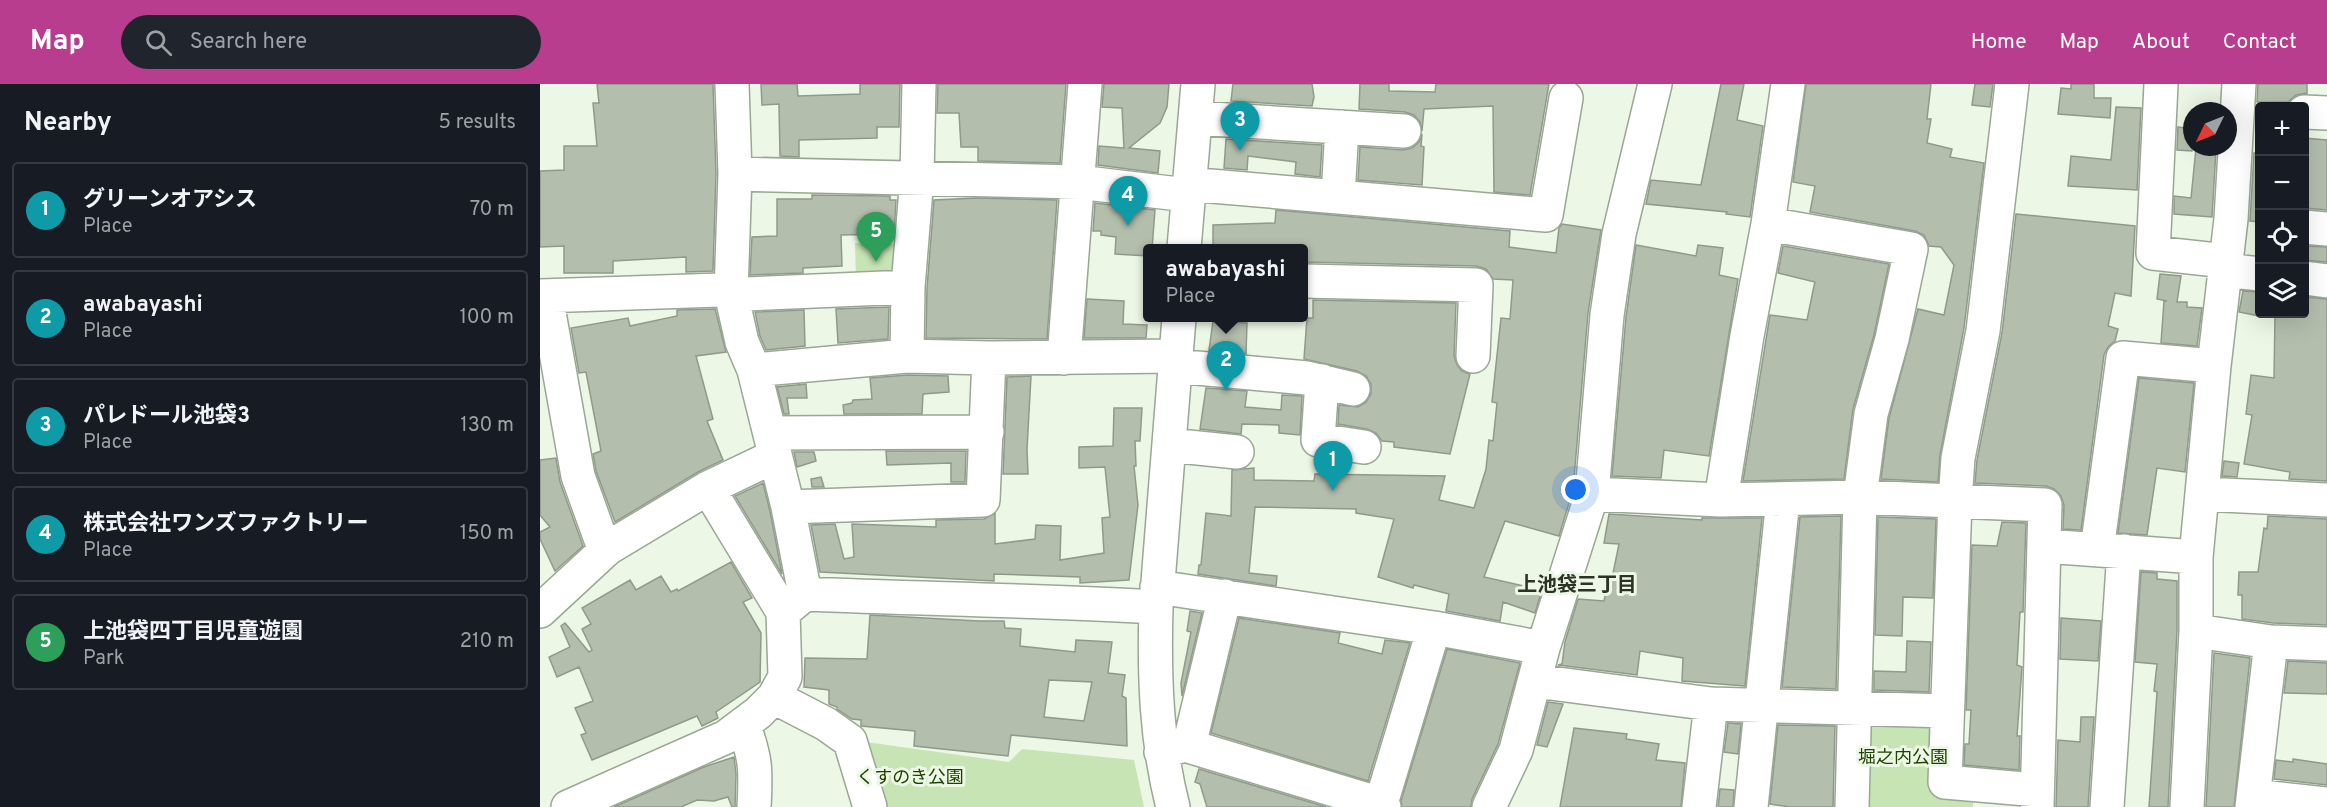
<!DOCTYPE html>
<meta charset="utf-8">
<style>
body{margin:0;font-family:Overpass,"Noto Sans JP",sans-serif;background:#20242c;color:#f1f3f6}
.controls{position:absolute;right:18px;top:18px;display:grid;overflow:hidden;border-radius:6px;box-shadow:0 6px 24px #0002}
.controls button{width:54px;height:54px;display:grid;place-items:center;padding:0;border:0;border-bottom:2px solid #363941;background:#171b24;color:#f1f3f6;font:30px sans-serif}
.compass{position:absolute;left:1643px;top:18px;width:54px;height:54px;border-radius:50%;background:#171b24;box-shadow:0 6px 24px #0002;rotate:227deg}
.you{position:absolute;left:1036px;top:406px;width:21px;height:21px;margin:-15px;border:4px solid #fff;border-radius:50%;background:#1a73e8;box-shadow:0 0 0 9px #1a73e833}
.badge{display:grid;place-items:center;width:39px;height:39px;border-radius:50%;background:#b83d8f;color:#fff;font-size:20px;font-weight:700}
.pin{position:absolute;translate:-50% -50px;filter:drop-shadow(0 2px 3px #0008)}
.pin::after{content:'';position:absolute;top:32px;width:21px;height:18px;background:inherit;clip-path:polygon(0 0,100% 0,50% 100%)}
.popup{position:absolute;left:603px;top:160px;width:165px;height:78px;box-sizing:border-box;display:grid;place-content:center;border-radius:6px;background:#171b24;filter:drop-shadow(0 2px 4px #0005);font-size:20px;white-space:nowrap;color:#9ea1a6}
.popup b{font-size:22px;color:#f1f3f6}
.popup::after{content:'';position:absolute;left:50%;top:100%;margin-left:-12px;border:12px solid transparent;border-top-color:#171b24}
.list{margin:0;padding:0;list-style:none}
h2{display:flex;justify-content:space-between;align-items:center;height:78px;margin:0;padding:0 24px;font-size:26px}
h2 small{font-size:20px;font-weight:400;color:#9ea1a6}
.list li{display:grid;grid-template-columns:39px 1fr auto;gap:18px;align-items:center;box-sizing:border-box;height:96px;margin:0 12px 12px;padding:0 12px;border:2px solid #363941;border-radius:6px}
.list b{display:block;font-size:22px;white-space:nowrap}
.list p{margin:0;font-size:20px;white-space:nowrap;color:#9ea1a6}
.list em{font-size:20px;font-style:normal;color:#9ea1a6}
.icon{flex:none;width:33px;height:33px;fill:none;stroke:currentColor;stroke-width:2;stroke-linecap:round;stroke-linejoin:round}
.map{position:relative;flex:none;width:1787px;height:723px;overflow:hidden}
header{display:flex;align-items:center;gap:36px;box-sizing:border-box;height:84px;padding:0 30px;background:#b83d8f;color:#fff}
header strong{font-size:28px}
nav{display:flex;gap:33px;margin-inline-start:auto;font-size:21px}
.search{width:420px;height:54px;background:#20242c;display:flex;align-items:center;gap:15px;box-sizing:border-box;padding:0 21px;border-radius:33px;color:#9ea1a6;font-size:22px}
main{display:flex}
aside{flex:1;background:#171b24}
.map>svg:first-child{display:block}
.green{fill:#c6e4b4}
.building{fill:#b3bead;stroke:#909a8a;stroke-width:1.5;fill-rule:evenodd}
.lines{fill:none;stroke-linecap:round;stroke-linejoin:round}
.minor-casing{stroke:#9ba695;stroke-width:36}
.minor{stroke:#fff;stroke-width:33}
.labels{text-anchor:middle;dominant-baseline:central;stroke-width:6;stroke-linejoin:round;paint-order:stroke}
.park-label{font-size:18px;fill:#204200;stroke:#ecf7e5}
.neighbourhood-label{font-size:20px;font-weight:bold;fill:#2a3325;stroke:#ecf7e5}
</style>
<header>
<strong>Map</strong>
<div class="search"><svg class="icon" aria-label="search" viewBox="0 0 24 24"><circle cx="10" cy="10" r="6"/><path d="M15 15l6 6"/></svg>Search here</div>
<nav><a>Home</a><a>Map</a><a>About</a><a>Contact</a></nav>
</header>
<main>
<aside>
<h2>Nearby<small>5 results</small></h2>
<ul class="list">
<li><span class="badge" style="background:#0f9aa8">1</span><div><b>グリーンオアシス</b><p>Place</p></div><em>70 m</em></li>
<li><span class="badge" style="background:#0f9aa8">2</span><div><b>awabayashi</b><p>Place</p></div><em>100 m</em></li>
<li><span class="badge" style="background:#0f9aa8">3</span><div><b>パレドール池袋3</b><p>Place</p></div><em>130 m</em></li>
<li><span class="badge" style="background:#0f9aa8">4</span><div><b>株式会社ワンズファクトリー</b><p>Place</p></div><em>150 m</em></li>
<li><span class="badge" style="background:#2e9e5b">5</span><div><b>上池袋四丁目児童遊園</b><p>Park</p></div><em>210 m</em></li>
</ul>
</aside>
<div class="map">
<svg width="1787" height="723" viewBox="0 0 1787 723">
<rect width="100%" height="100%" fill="#ecf7e5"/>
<path class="green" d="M315 159 358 160 356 196H316Z
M1329 633 1399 636 1397 713 1433 715V723H1327Z
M326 658 469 678 482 665 594 676 604 723H346Z"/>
<path class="building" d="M57 0H173L176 90 173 187 146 188V173L73 177V189H24V162L0 163V87L24 86V62H57L53 19H59Z
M221 0H257L258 12 320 10V0H360L359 43H337V54L259 56V73L240 72 239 20 222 21Z
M398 0H526L520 79 438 77V63H421L419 29H397Z
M564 0H629L627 23 620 39 589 64 620 67 618 89 558 81 559 62 584 64 582 24 562 23Z
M693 0H772L774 13 772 22 691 17Z
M820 0H849V7L895 8 896 0H1009L990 111 954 108 953 22 884 25 882 47 880 38 874 31 865 28 819 25Z
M1181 0H1204L1197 36 1223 42 1210 133 1186 130 1187 128 1106 120 1111 96 1161 101Z
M1266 0H1391L1387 35H1391L1387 59 1412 65 1410 73 1444 79 1424 244 1400 371 1398 398 1341 395 1349 334 1378 225 1404 231 1414 181 1401 163 1389 162 1384 151 1375 147 1270 128 1275 102 1253 98Z
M1435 0H1453L1450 23 1432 21Z
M1531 0H1554V14H1571L1570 34 1518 30 1521 4 1531 5Z
M1718 0H1767V9L1756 11 1748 18H1717Z
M1576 23 1601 24 1597 106 1528 102 1531 72 1571 76Z
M1638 43 1652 45V67L1637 66Z
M882 50 881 62 884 63 882 101 818 96 820 63 863 66 872 64 879 58Z
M1764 54 1787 56V126L1764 124 1768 79H1764Z
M686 55 782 61 780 93 755 90 756 78 708 72 707 86 684 84Z
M1656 64 1676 66 1672 133 1634 130V112L1651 114Z
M1714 69 1719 70V138L1710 137Z
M272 111 350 112V116H356L354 150 301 151 302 182 263 184V189L210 191 212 153 237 152V115H272Z
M437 114 517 116 507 255 386 254 387 204 394 116Z
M555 119 615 126 612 165H608V172L575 170 576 153 561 151V147H553Z
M736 126 970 147 969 163 1016 169 1019 144 1022 140 1061 146 1048 229 1033 406 1019 452 965 437 944 493 1002 506 995 529 963 518 960 537 906 527 909 510 874 501 873 504 838 493 854 435 816 429V425L715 423 709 489 737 492 736 502 658 490 659 481H661L666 429 691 432 692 386 714 384V396L774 397 775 390 905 392 899 416 934 424 946 385 949 356 953 357 957 319 952 318 961 234 970 235 973 196 953 195 946 185 936 182 764 178V165L673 163V141L735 139Z
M1476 130 1595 142 1591 212 1575 209 1568 242 1578 245 1575 257 1568 263 1564 271 1541 446 1523 445 1524 421 1521 412 1514 405 1506 402 1435 399 1437 376 1462 249Z
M1096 161 1156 172 1158 161 1183 164 1179 191 1198 195 1169 372 1124 366 1121 394 1072 392 1086 233Z
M1243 162 1349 180 1334 251 1313 325 1304 395 1203 397 1230 231 1267 236 1274 202 1275 198 1238 189Z
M1764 162 1787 163V178L1764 176Z
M1620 190 1641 192 1637 218H1647V223L1662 224 1657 262 1621 259 1624 217H1627L1617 215Z
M1703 207 1719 208V232L1699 228Z
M1764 213 1787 215V397L1749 395 1750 388 1704 380 1712 331 1706 330 1711 291 1734 294 1735 230H1764Z
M547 215 584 217 583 240 607 241 606 254H544Z
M773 216 916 219 914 272 917 281 922 287 930 290 910 370 854 363V358L842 357 836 349 827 345 798 340 799 321 818 323 826 318 831 310V300L826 292 817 287 764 275 767 234H773Z
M349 223 348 255 298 259 296 225Z
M175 225 186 268 156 272 173 335 167 337 183 376 158 388 75 438 56 387 53 370 61 367 46 288 39 289 31 244 88 234 90 242 137 232V226Z
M264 226 265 262 226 266 220 252 215 228Z
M673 237 707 239 706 270 669 266Z
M368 291 408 292 409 308 383 310 382 330H304L303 321 312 319 313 316 332 315 330 294Z
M491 292 487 365 488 390H463L467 293Z
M1599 294 1654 299 1645 388 1617 384 1607 451 1578 449Z
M266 300 267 314H247L249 330H244L237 303Z
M666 304 707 307 705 323 741 326 742 311 762 312 760 351 739 349V341L702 340 701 350 660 345Z
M574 324H602L600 357H595L596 382H594L598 421 589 496 540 499V493L454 490V497L280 488 271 441 295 440 304 475 314 473 312 440 396 443V436L444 435 455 429V460L495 455 496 441 521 442 520 476 564 469 562 434 570 433 565 383 539 384V363L573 362Z
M346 367H426L425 398H411V379L347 381Z
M254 368H274L276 377 257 383Z
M16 374 20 398 43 462 15 487 0 455V448L10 443 0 431V376Z
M1684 377 1699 379 1697 393 1682 392Z
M281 393 284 403H272L271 395Z
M223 399 230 427 242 490 195 412Z
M1069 430 1162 436V434H1222L1205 602 1142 597 1143 574 1100 567 1097 591 1018 581 1022 580 1025 558 1038 515 1064 517 1068 499H1071L1079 460 1064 459Z
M1301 432 1296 605 1242 603 1260 433Z
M1728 432 1787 435V541L1733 539 1702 535V511H1698L1699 488H1718L1724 444 1727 445Z
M1338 433 1396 435 1393 514 1363 513 1362 552 1335 551Z
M1462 438 1486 439 1483 528H1480L1477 581 1482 583 1477 652H1480L1479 686 1424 681 1425 660H1429L1431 626H1426L1432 461 1457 462Z
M191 478 212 514 203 518 221 549 220 598 176 628 178 634 162 642 157 632 52 676 41 651 46 649 35 624 53 617 39 583 17 593 9 573 30 563 21 542 25 539 49 568 52 566 42 545 51 540 42 524 90 496 96 506 121 492 131 508 137 505 138 507Z
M1601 488 1617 489V495L1637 497V547L1628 723H1609L1617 608 1614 607 1617 580 1595 578Z
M650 527 662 529 642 612 641 599 651 548 647 547Z
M330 531 439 537H464L465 544 481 545 480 562 535 568 536 556 572 558 568 589 585 591 582 612 586 614 587 662 471 651 468 672 374 662 375 647 321 642V636L312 635 297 625V623L289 620V606L264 603 265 574 327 575ZM509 596 552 598 544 637 504 633Z
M699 534 800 549 798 559 842 570 845 556 870 559 828 697 671 649Z
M1521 534 1561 537 1558 577 1520 575Z
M1367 557 1391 558 1389 608 1334 606V587L1366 588Z
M907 565 980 579 958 660 932 715 931 723H862L861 717Z
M1674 569 1710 574 1694 723H1666Z
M1748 577 1787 579V610L1744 609Z
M1008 618 1023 620 1007 663 997 661Z
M1541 633H1554L1548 723H1516L1518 656 1540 658Z
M1188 639 1201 640 1198 670 1184 668Z
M1238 641 1295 642 1293 723H1251L1230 720Z
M1034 644 1087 650 1086 655 1119 660 1116 676 1145 679 1141 723H1020Z
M194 673 196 690 195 723H192L188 713 174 717 157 716 141 723H74L164 683Z
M1753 675 1787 680V701L1734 695 1736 676 1753 678Z
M659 685 786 723H667L660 700 655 698Z
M1180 705 1194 706 1193 723H1178Z"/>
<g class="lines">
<defs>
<path id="minor" d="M192 0 195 90 191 209 202 258 214 286 248 423 265 510
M1472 0 1443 247 1418 374 1415 417 1405 698 1497 706
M1621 0 1613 169 1686 177
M1764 28 1787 29
M655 34 864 47
M195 90 538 98 647 111
M648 100 1006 131 1026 14
M798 113 802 43
M1228 140 1371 165 1352 255 1331 330 1320 413 1312 723
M1764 143 1787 145
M644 164 658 0
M1685 186 1720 190
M1764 194 1787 197
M764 197 936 201 933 272
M0 212 180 206 191 209 206 210 368 203
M6 212 38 392 65 467
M367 272 368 203 377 93 379 0
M524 274 545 0
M635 282 767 294 813 305
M214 286 367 272 449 274 635 272
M782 297 778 356 824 363
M230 349 447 348
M629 361 697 368
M168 404 243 528
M1052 410 1181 416 1320 413 1505 421 1497 723
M1662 410 1787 416
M1181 416 1207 252 1228 140 1248 0
M248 423 443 416 449 274
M1505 462 1656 473
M1557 466 1583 274 1674 282
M617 503 894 544 1003 564
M0 527 68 464 168 404 235 372
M1656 547 1731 558 1787 560
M995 597 1171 620 1407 627
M234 613 286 640 310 657 330 723
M203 640C216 674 216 686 214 723
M649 662 685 512
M621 668 645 661 841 720 844 723
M1714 712 1786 720
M28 723 186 653 218 629 234 613 245 593 243 528 265 510C382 515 499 516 616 523
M633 723C616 657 614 591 616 523L639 234
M840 723 894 544
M949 723 976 666 1003 564 1052 410 1067 231 1079 150 1115 0
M1159 723 1171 620
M1211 723 1243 415
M1567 723 1584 467
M1647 723 1656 547V473L1674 282 1691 135 1699 0
M1712 723 1731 558"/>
</defs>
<use href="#minor" class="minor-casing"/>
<use href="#minor" class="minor"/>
</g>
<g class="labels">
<g class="park-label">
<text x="1363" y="674">堀之内公園</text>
<text x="370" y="694">くすのき公園</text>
</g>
<g class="neighbourhood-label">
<text x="1037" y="502">上池袋三丁目</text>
</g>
</g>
</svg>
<div class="controls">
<button>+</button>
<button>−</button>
<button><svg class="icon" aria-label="locate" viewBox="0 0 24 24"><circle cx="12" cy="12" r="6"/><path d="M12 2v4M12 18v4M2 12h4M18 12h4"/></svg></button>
<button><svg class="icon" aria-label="layers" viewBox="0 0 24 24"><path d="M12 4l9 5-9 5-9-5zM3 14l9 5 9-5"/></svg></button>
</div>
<svg class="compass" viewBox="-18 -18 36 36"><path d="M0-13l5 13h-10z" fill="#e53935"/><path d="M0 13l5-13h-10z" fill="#9ea1a6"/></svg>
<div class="you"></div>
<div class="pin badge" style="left:793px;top:407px;background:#0f9aa8">1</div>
<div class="pin badge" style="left:686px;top:307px;background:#0f9aa8">2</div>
<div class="popup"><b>awabayashi</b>Place</div>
<div class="pin badge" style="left:700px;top:67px;background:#0f9aa8">3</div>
<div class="pin badge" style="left:588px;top:142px;background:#0f9aa8">4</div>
<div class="pin badge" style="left:336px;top:178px;background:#2e9e5b">5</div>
</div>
</main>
